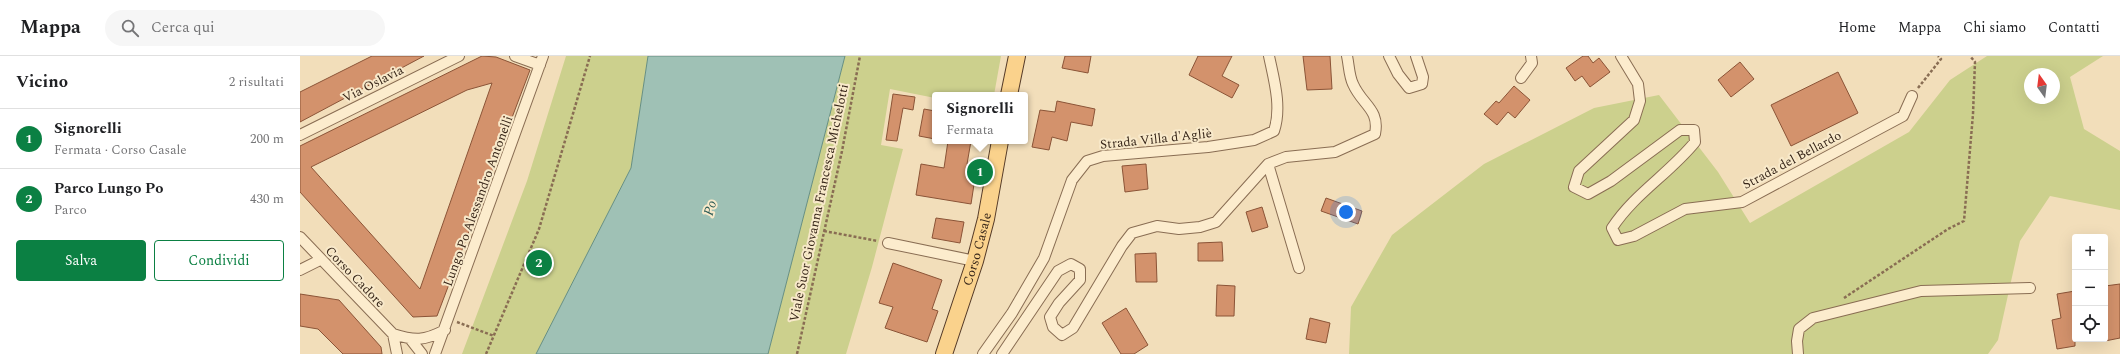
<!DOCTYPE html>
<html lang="it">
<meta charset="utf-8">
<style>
body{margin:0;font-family:Spectral,serif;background:#f6f6f6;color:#202124}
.controls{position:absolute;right:12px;bottom:12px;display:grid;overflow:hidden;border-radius:4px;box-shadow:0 4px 16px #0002}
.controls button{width:36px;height:36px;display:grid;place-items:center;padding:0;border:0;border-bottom:1px solid #e0e0e0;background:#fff;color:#202124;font:20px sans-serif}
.compass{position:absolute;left:1724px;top:12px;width:36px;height:36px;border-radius:50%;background:#fff;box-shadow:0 4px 16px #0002;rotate:346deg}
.you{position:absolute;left:1046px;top:156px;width:14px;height:14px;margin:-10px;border:3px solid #fff;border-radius:50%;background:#1a73e8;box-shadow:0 0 0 6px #1a73e833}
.badge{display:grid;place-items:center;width:26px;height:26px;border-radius:50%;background:#0b8043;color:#fff;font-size:13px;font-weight:700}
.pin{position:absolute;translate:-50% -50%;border:2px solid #fff;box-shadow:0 1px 4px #0006}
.popup{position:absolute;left:632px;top:36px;width:96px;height:52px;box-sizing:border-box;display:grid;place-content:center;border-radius:4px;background:#fff;filter:drop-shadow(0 1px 3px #0005);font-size:13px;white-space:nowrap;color:#757577}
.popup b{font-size:15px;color:#202124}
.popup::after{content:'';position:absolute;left:50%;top:100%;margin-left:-8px;border:8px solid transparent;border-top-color:#fff}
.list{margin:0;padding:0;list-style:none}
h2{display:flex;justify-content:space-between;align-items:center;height:52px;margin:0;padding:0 16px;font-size:17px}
h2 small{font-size:13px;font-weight:400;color:#757577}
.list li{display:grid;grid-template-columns:26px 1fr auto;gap:12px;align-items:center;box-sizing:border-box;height:60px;padding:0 16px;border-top:1px solid #e0e0e0}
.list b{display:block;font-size:15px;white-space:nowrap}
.list p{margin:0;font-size:13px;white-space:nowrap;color:#757577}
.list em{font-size:13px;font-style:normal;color:#757577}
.actions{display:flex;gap:8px;padding:12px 16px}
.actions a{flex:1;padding:9px 0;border:1px solid #0b8043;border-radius:4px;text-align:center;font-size:14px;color:#0b8043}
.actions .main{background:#0b8043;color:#fff}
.icon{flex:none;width:22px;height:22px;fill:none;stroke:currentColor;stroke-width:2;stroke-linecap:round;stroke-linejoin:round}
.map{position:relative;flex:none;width:1820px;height:298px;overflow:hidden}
header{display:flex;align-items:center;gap:24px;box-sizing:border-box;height:56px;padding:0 20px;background:#fff;border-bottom:1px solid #e0e0e0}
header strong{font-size:19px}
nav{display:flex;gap:22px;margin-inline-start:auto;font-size:14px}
.search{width:280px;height:36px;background:#f6f6f6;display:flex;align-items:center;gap:10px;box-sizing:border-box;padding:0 14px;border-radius:22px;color:#757577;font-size:15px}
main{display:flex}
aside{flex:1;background:#fff}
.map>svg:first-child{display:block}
.green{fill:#ccd08d;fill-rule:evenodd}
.water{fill:#9fc1b5;stroke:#668f83}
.building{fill:#d3926c;stroke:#8b5437;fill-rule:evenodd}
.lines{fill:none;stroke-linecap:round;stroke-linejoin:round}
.minor-casing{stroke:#896d53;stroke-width:12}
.primary-casing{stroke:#563b28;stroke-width:18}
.path{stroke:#896d53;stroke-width:2.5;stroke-dasharray:3 2;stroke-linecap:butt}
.minor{stroke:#fceccd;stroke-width:10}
.primary{stroke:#fad28c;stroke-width:16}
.labels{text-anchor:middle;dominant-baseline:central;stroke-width:4;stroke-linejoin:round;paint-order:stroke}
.street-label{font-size:13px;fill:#372619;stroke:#f8e9ca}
.water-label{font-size:14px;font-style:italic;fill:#275853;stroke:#f8e9ca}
</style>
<header>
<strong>Mappa</strong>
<div class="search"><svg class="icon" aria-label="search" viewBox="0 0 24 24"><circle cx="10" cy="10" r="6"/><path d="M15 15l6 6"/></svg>Cerca qui</div>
<nav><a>Home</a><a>Mappa</a><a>Chi siamo</a><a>Contatti</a></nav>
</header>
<main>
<aside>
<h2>Vicino<small>2 risultati</small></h2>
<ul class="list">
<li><span class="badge">1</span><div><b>Signorelli</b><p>Fermata · Corso Casale</p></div><em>200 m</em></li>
<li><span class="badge">2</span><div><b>Parco Lungo Po</b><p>Parco</p></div><em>430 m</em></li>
</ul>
<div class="actions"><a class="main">Salva</a><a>Condividi</a></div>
</aside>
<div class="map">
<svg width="1820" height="298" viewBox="0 0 1820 298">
<rect width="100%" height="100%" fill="#f2deba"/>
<path class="green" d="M266 0H348L331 112 236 298H162L227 125Z
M545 0H701L694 39H635V42L590 33 581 89 603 93 572 211 546 298H468Z
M1687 0H1803L1770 21 1784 73 1820 95V154L1750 140 1720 185 1698 284 1688 298H1049L1051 251 1092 179 1184 108 1294 52 1359 39 1418 116 1450 167 1609 76 1650 24ZM1730 18H1754V42H1730Z"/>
<path class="water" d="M348 0H545L468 298H236L331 112Z"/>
<path class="building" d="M72 0H124L0 66V36Z
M182 0 196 1 230 14 137 260 113 261 0 136V90ZM192 27 120 233 11 111 167 34Z
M765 0H791L788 17 762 12Z
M898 0H932L922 20 939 29 932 42 889 19Z
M1003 0H1030L1032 33 1007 34Z
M1283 0H1288L1293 7 1299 2 1310 16 1290 31 1282 20 1275 25 1266 12Z
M1440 6 1454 23 1431 41 1418 24Z
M1538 16 1558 57 1491 90 1471 49Z
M1214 30 1230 44 1215 62 1208 56 1197 69 1184 58 1196 45 1199 47Z
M593 38 615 41 613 54 603 52 597 85 586 84Z
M757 45 795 53 792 70 771 66 767 85 752 81 749 94 732 91 740 54 755 56Z
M624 53 635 55V83L619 80Z
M648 85H671L667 108 677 109 671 148 616 139 621 108 644 112Z
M846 108 848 133 825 136 822 110Z
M1026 142 1062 155 1058 168 1021 155Z
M962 151 968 171 952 176 946 156Z
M636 162 664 166 660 187 632 182Z
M922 186 923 205H898V187Z
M856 197 857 226H836L835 198Z
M593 207 642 224 632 253 638 255 627 286 585 272 593 251 579 247Z
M1820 228V282L1805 285V230Z
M917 229 935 230 934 260H916Z
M1775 235V290L1757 293 1752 264 1761 262 1757 238Z
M0 238 39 244 81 291 82 298H43L18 273 0 270Z
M826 252 848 289 834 298H821L802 267Z
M1010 262 1030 267 1026 287 1006 283Z"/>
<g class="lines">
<defs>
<path id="minor" d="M215 0 240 9
M1089 0 1098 18 1109 32 1122 28 1123 21 1116 0
M1321 0 1338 28 1340 45 1334 64 1279 115 1274 131 1288 138 1311 125 1380 74H1394L1395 86C1370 117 1334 138 1312 172L1318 184 1334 180 1385 153 1442 146 1603 60 1612 40
M1221 22 1232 7 1231 0
M0 79 159 0
M968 108 999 212
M0 181 93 278C115 285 124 285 145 274
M588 187 675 205
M0 214 20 204
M93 278 97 298
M111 284 122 298
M135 298 243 0
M683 298 712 257 744 202 772 124 787 105 803 100 908 91 954 84 974 75C982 51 974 24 969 0
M702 298 758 215 771 208 780 213V224L759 247 750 261 753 271 762 279 773 272 822 190 832 177 857 170 879 173 900 171 916 166 968 108 986 101 1035 96 1075 78C1080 53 1062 49 1053 28 1049 20 1049 9 1047 0
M1498 298 1497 285 1499 273 1513 262 1621 235 1730 232"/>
<g id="primary">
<path d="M709 39 717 0"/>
<path id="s1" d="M644 298 675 205 686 163 700 85"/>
</g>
</defs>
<use href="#minor" class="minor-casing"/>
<use href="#primary" class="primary-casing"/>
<path class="path" d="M1618 32 1641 3 1638 0
M524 175 578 185
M1544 242 1648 173 1664 165 1673 58 1675 6 1670 0
M157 266 194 280
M186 298 239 173 290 0
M497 298 542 95 560 0"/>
<use href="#minor" class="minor"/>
<use href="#primary" class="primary"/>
</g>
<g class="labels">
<g class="street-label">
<text transform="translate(73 28) rotate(-27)">Via Oslavia</text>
<text transform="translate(856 83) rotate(-6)">Strada Villa d'Agliè</text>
<text transform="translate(1492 104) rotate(-28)">Strada del Bellardo</text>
<text transform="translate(178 145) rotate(-70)">Lungo Po Alessandro Antonelli</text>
<text transform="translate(519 147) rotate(-78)">Viale Suor Giovanna Francesca Michelotti</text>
<text stroke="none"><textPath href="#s1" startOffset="110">Corso Casale</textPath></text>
<text transform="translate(55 221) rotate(46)">Corso Cadore</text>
</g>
<g class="water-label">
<text transform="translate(410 152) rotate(-74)">Po</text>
</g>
</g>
</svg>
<div class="controls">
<button>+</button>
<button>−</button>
<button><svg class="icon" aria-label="locate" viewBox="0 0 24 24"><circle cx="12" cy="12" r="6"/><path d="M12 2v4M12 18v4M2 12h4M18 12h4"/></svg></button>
</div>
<svg class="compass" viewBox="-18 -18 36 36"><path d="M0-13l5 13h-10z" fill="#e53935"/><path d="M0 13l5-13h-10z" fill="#757577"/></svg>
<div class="you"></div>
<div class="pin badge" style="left:680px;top:116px">1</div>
<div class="popup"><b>Signorelli</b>Fermata</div>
<div class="pin badge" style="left:239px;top:207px">2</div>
</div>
</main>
